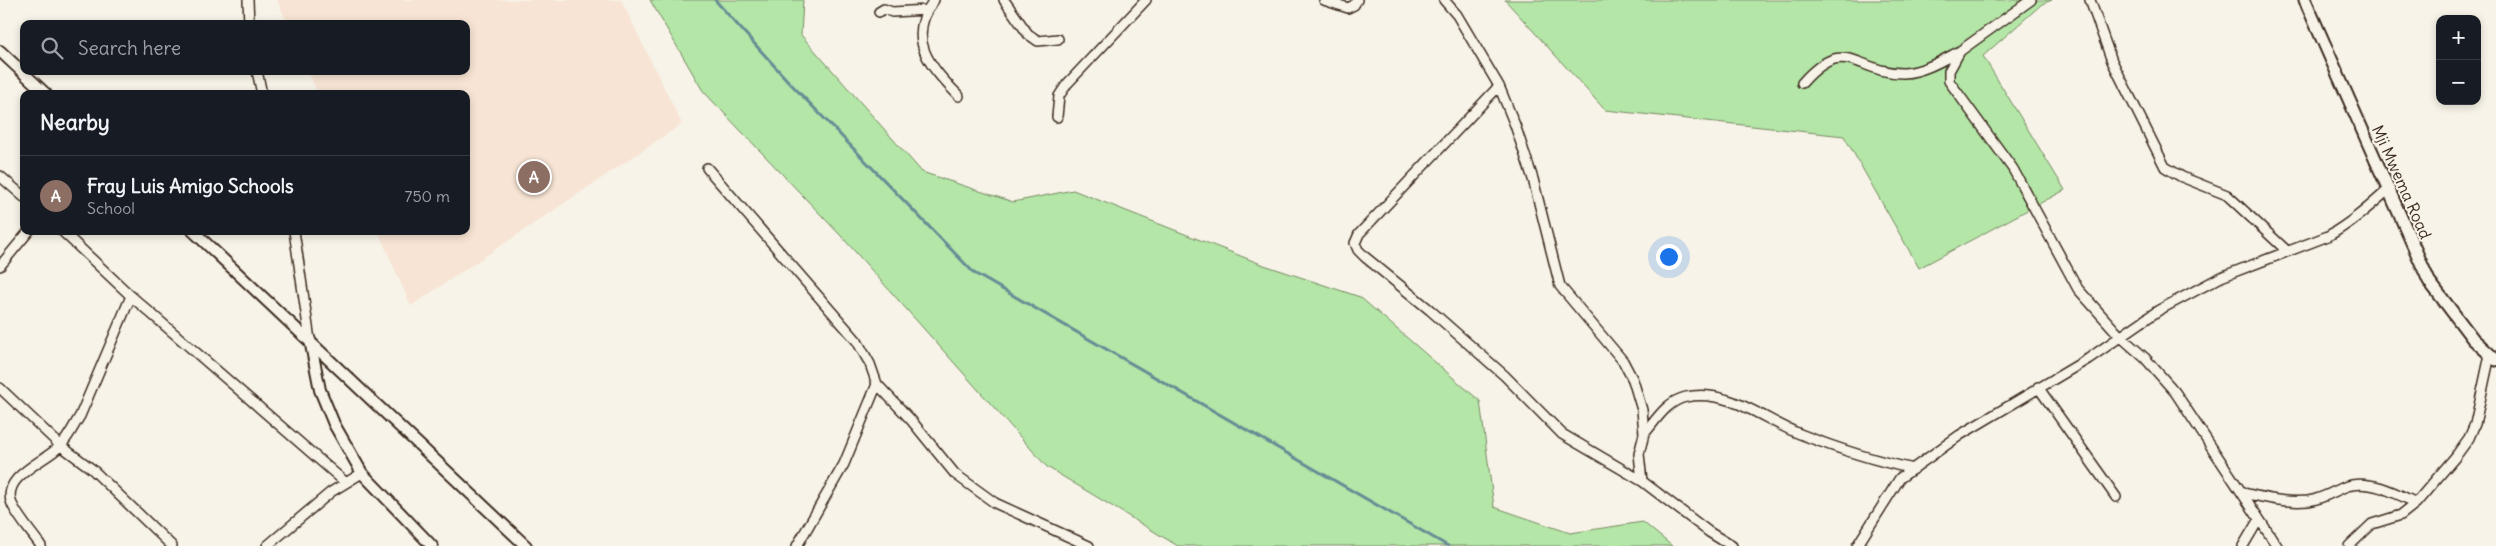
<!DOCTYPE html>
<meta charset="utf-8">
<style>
body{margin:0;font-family:Delius,sans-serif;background:#242831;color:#f1f3f6}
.controls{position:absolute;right:15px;top:15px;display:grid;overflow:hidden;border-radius:10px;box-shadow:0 2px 8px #0003}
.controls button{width:45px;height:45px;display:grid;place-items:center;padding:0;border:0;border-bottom:1px solid #363941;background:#171b24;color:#f1f3f6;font:25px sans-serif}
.you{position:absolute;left:1668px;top:256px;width:18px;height:18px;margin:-12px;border:4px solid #fff;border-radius:50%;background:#1a73e8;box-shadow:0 0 0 8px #1a73e833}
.badge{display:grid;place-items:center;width:32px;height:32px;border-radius:50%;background:#0f766e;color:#fff;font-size:16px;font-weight:700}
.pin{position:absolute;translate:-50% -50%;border:2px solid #fff;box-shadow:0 1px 5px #0006}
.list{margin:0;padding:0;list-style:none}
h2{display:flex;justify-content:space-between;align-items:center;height:65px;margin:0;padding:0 20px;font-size:21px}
h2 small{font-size:16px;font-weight:400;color:#9ea1a6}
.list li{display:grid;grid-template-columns:32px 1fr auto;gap:15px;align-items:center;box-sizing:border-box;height:80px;padding:0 20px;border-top:1px solid #363941}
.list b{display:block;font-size:19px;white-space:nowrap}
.list p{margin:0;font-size:16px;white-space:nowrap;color:#9ea1a6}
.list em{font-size:16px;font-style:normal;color:#9ea1a6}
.icon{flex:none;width:28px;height:28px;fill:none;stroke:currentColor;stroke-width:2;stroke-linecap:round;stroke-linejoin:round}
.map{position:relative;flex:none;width:2496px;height:546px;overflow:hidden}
.search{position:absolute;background:#171b24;box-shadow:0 2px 8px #0003;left:20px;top:20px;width:450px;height:55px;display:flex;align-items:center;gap:12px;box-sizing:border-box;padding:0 18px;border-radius:10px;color:#9ea1a6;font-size:19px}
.panel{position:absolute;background:#171b24;box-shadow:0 2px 8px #0003;left:20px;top:90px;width:450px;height:145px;border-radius:10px}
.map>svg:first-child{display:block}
.built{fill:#f7e4d4}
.green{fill:#b3e6a7;stroke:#778862}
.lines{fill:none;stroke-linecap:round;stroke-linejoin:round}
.stream{stroke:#678c95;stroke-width:3}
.minor-casing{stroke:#3b2a1e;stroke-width:12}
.tertiary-casing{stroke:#3b2a1e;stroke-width:14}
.secondary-casing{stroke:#3b2a1e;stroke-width:15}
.minor{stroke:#f7f3e8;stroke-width:9}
.tertiary{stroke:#f7f3e8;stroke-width:10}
.secondary{stroke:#f7f3e8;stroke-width:11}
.labels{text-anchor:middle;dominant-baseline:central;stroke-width:4;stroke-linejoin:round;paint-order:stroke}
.street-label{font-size:16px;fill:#3b2a1e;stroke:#f7f3e8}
</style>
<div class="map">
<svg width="2496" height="546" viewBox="0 0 2496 546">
<rect width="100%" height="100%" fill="#f7f3e8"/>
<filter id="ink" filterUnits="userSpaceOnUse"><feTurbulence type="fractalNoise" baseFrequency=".02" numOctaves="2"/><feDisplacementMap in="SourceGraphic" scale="10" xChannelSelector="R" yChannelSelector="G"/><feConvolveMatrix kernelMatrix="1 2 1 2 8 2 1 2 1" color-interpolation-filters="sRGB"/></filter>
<g filter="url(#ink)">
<path class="built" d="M277 0H621L682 124 411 306 378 231H466V94H318L308 71H466V24H288Z"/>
<path class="green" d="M650 0H803L801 35 922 172 1013 202 1073 190 1261 264 1360 297 1480 401 1494 507 1570 533 1643 522 1672 546H1178L1047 467 842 237 703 91Z
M1505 0H2052L2042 4 1983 56 2065 190 1919 268 1844 136 1605 110Z"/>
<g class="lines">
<path class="stream" d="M715 0 788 81 974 273 1448 546"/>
<defs>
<path id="minor" d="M248 0 249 24
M934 0C905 39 930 67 959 96
M1004 0 1028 34 1038 41 1058 39
M1324 0 1348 8 1354 5 1357 0
M1444 0 1457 15 1499 86 1515 125 1533 179 1560 286 1623 361 1633 380 1642 410 1644 434 1639 454 1642 481
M2031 0 1960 51 1949 71V81L2013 169 2078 289 2120 336 2145 358 2175 392 2277 546
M2090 0 2112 61 2165 167 2182 177 2227 195 2287 251
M879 12 884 9 892 12 927 10
M257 71 262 94
M1802 83C1846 33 1857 74 1904 73 1923 72 1941 61 1958 52
M1499 86 1359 234 1355 243 1358 250 1365 257 1430 310 1505 376 1562 434 1642 481 1709 532 1732 546
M1057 117 1059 96 1067 84 1146 0
M707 168 857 341 870 364 877 384 911 420 955 474 995 503 1089 546
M0 176 24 197
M62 231 131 296 345 482
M294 231 310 340
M0 266 29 231
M2038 387 2116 497
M0 388 61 446 92 469 172 546
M1644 434C1656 420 1667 401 1686 397 1728 388 1764 420 1800 434 1836 448 1876 461 1914 469
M2244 493C2264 498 2286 503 2308 501 2323 499 2334 491 2347 486 2370 479 2396 493 2416 503
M41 546C32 533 19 519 12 504 0 476 47 461 61 445 69 437 74 425 80 416L131 296
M267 546 331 492 362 473
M797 546 844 464 877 384
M1857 546 1900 478 1960 435 2088 359 2159 310 2221 277 2328 236C2351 223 2369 207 2388 190
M2243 546 2259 519
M2349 546 2372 524 2401 515 2416 503 2456 456 2469 438 2475 424 2490 355"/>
<path id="tertiary" d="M0 51 46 94
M193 231 526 546
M310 340 320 390 334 424 362 473 432 546"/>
<path id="secondary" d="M2305 0 2429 281 2473 339 2496 360"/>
</defs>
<use href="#minor" class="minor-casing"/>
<use href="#tertiary" class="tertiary-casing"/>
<use href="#secondary" class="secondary-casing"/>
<use href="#minor" class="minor"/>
<use href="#tertiary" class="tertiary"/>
<use href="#secondary" class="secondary"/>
</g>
</g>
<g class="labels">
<g class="street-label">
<text transform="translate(2402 182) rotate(66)">Mji Mwema Road</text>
</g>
</g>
</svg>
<div class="controls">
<button>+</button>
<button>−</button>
</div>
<div class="you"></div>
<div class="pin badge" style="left:534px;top:177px;background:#8d6e63">A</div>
<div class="search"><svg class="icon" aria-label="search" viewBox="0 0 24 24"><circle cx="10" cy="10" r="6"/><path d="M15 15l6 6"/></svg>Search here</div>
<section class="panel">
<h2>Nearby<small></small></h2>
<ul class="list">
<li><span class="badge" style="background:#8d6e63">A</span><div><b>Fray Luis Amigo Schools</b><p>School</p></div><em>750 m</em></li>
</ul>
</section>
</div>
